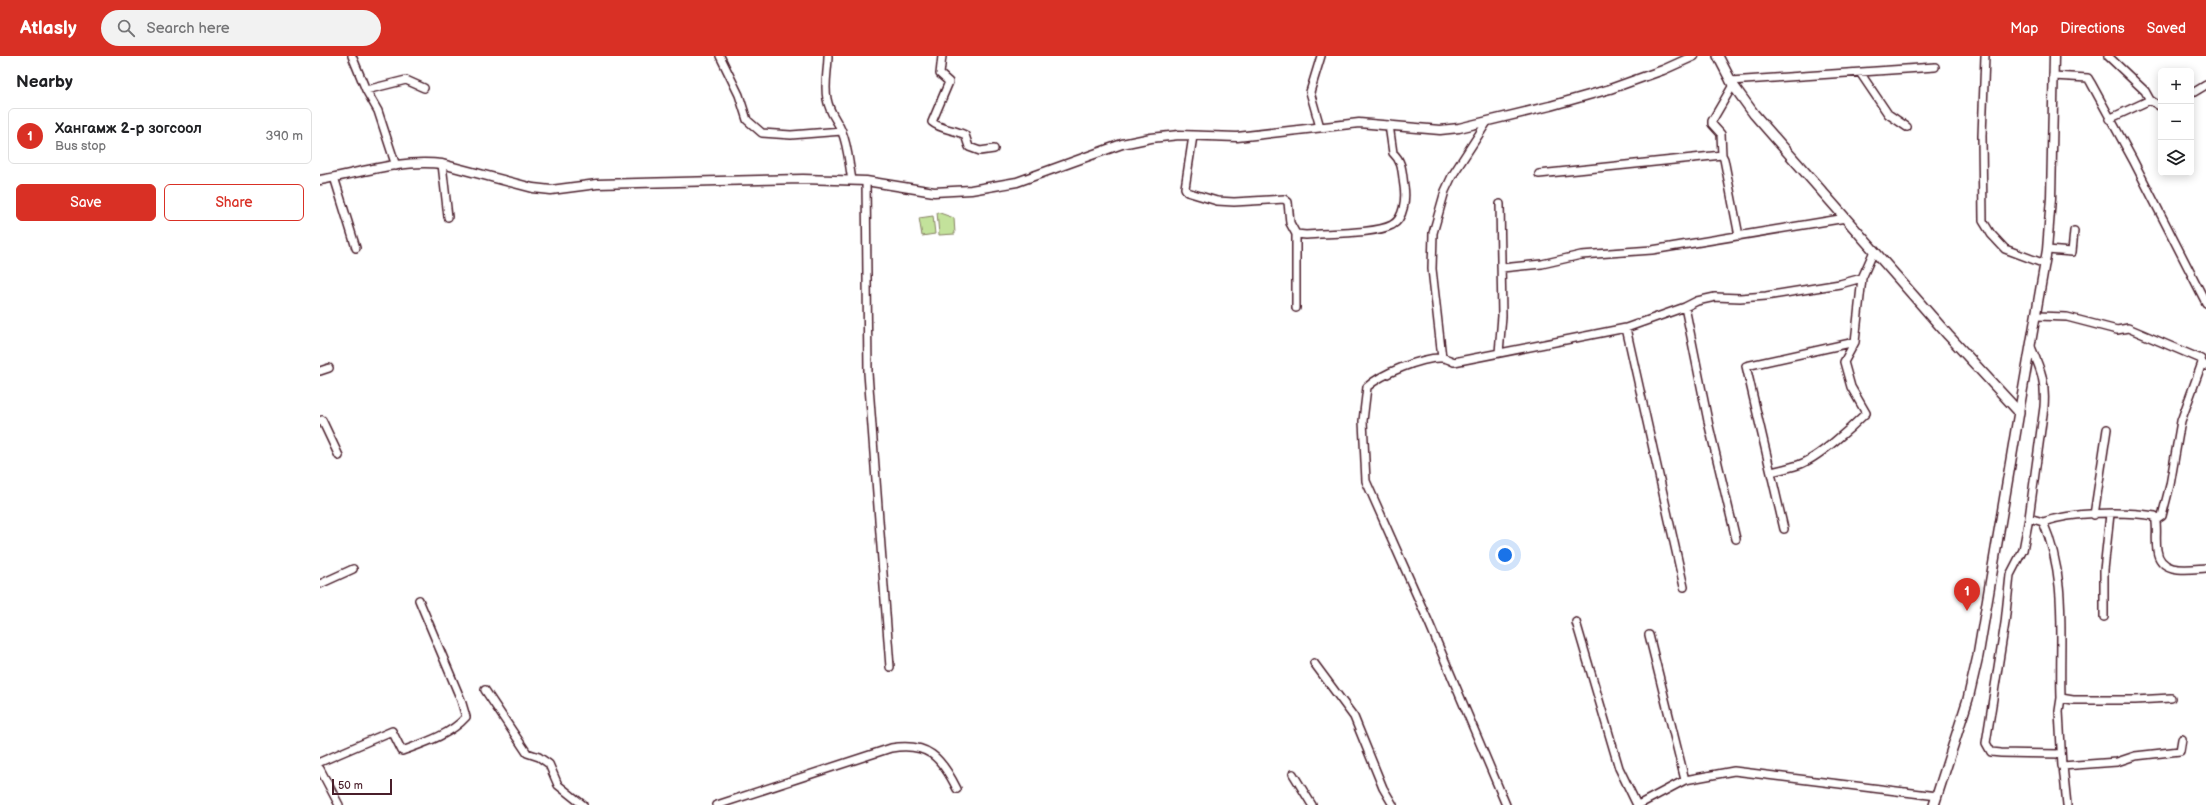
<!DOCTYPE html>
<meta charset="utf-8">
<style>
body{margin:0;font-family:"Balsamiq Sans",sans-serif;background:#f2f2f2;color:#202124}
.controls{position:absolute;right:12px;top:12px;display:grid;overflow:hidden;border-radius:6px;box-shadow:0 2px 10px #0003}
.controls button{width:36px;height:36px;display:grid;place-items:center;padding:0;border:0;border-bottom:1px solid #e0e0e0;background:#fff;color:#202124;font:20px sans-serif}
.scale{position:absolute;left:12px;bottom:10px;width:60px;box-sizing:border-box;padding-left:4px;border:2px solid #4a1f2b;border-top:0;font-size:11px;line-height:14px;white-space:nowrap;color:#4a1f2b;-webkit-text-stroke:3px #fff;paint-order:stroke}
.you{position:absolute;left:1185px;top:499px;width:14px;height:14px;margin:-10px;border:3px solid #fff;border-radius:50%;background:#1a73e8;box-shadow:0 0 0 6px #1a73e833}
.badge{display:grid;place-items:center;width:26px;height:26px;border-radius:50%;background:#d93025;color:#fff;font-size:13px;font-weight:700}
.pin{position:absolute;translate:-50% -33px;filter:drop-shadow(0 1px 2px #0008)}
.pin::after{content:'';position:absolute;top:21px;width:14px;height:12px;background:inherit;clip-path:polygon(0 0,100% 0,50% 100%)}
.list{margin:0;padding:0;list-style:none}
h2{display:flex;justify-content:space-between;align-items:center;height:52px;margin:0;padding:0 16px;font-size:17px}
h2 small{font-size:13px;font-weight:400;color:#757577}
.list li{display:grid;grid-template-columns:26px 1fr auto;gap:12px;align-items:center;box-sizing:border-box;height:56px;margin:0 8px 8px;padding:0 8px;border:1px solid #e0e0e0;border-radius:6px}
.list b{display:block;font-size:15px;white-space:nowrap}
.list p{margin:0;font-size:13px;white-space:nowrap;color:#757577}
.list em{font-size:13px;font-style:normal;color:#757577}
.actions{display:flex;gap:8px;padding:12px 16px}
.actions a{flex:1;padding:9px 0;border:1px solid #d93025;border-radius:6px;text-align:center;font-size:14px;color:#d93025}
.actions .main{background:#d93025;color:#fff}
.icon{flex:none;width:22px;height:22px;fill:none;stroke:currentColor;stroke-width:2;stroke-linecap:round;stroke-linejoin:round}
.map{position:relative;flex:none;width:1886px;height:749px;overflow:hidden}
header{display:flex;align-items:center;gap:24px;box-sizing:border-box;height:56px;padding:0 20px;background:#d93025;color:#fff}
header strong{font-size:19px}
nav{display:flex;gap:22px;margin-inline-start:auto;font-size:14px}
.search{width:280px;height:36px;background:#f2f2f2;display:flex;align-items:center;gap:10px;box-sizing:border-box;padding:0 14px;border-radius:22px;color:#757577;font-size:15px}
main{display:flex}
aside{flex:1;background:#fff}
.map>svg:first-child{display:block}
.green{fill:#c3e29b;stroke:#868063}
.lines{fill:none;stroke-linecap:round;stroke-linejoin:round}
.minor-casing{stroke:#4a1f2b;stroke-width:10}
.tertiary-casing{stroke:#4a1f2b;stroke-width:11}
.secondary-casing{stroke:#4a1f2b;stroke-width:12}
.minor{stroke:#fff;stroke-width:7}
.tertiary{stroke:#fff;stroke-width:8}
.secondary{stroke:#fff;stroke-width:9}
</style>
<header>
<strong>Atlasly</strong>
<div class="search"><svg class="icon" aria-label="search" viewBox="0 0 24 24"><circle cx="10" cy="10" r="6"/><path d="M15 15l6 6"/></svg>Search here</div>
<nav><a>Map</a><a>Directions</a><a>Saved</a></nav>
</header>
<main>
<aside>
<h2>Nearby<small></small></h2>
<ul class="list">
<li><span class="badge">1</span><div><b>Хангамж 2-р зогсоол</b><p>Bus stop</p></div><em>390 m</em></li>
</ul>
<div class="actions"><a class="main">Save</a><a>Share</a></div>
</aside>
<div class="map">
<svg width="1886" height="749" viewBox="0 0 1886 749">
<rect width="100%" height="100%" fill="#fff"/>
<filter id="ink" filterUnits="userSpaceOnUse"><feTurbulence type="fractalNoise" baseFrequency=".025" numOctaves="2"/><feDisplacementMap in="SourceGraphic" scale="8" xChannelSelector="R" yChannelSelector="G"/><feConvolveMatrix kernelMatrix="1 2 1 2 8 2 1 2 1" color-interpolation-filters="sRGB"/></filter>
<g filter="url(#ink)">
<path class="green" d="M617 156 634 162 635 178 619 179Z
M613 160 615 178 602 180 599 162Z"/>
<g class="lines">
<defs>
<path id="minor" d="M32 0 46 34 58 55 76 110
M400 0 419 39 427 64 442 77 471 79 522 75
M508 0C508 14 504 29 507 43 510 59 517 63 522 76 528 90 529 109 532 124
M622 0 620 18 629 26 612 66C621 74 634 73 645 79L649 91 660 95 674 93
M1665 0 1662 80 1663 165 1671 178 1685 193 1725 208
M1788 0 1825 35 1830 44 1841 51
M1541 18 1568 58 1587 71
M1733 20 1768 22 1771 27 1813 104 1886 247
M1410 25 1615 11
M46 34 86 24 104 32
M1871 38 1886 29
M1789 63 1830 44
M1000 71 990 36 1001 0
M873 80 865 132 867 136 897 145 914 146 964 143 968 146 970 167 976 178 986 179C1007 177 1055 178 1072 169 1084 163 1086 142 1084 130 1082 117 1083 106 1073 97L1069 69
M1402 99 1401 78 1392 68V65L1413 29
M122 108 128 161
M1219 118 1402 99 1404 103 1419 180
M14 121 36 192
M546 125 548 317 570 611
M976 178V252
M1727 194 1752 196 1754 175
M1182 212 1222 208 1261 199 1332 194 1526 162
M1365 251 1389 370 1416 483
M1717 260 1747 261 1797 274 1808 272 1881 303 1882 307
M1306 272 1364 531
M1711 291C1721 314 1726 326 1724 351L1709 462 1703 494 1690 519 1685 567 1666 687 1671 696 1681 697 1741 698
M1179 297 1182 260 1180 148
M1122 302 1112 213 1113 177 1125 135 1132 120 1167 66
M0 315 9 312
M0 365 2 364 19 400
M1451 416C1459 414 1469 412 1478 409 1497 403 1531 372 1546 357L1531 331 1524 306 1535 286 1542 222 1554 195
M1774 459 1787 373
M1709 462 1723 466C1748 523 1739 581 1741 642L1753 644H1815L1851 642
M1836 464 1842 460 1850 429 1861 365 1882 307 1886 310
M1723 466C1753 456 1803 455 1835 460 1838 472 1835 482 1837 494 1840 519 1869 513 1886 512
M1464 473 1426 310 1535 286
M0 528 33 513
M1784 561V514L1790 458
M1256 566 1299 712 1317 749
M1329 579 1365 724
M994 607 1034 661 1063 732 1073 749
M165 634 207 697 219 701 229 708 238 729 263 749
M1741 642 1739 655 1742 710 1797 706 1815 700 1860 695 1862 683
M0 706 72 675 82 695C104 687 130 679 146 661L141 644 99 544
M1743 710 1747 749
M0 713 19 749
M973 718 992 749
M397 749 571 692C608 686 621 701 637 733
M1186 749 1109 567 1046 425 1043 365 1047 331C1061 318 1102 301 1122 302 1125 302 1130 304 1134 306L1306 272 1365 251 1377 245 1395 241 1420 242 1446 240 1520 228 1542 222
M1318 749 1365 724 1414 715 1617 740"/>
<path id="tertiary" d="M0 124C39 117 82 103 122 108L213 132 231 134 277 128 483 123 546 125 614 136 651 134 697 126 802 88 831 82 859 79 917 81 1039 67 1120 74 1139 72 1230 50 1290 33 1343 14 1374 0
M1699 356 1727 194 1731 142 1734 0"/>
<path id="secondary" d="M1398 0 1413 29 1434 58 1628 279 1699 356 1658 600 1648 643 1614 749"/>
</defs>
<use href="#minor" class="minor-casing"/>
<use href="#tertiary" class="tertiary-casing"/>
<use href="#secondary" class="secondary-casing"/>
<use href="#minor" class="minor"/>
<use href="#tertiary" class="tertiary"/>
<use href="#secondary" class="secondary"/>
</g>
</g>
</svg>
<div class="controls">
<button>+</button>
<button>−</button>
<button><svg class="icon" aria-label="layers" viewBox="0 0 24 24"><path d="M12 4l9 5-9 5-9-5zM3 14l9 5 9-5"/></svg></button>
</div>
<div class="scale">50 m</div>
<div class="you"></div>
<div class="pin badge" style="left:1647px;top:555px">1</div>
</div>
</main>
